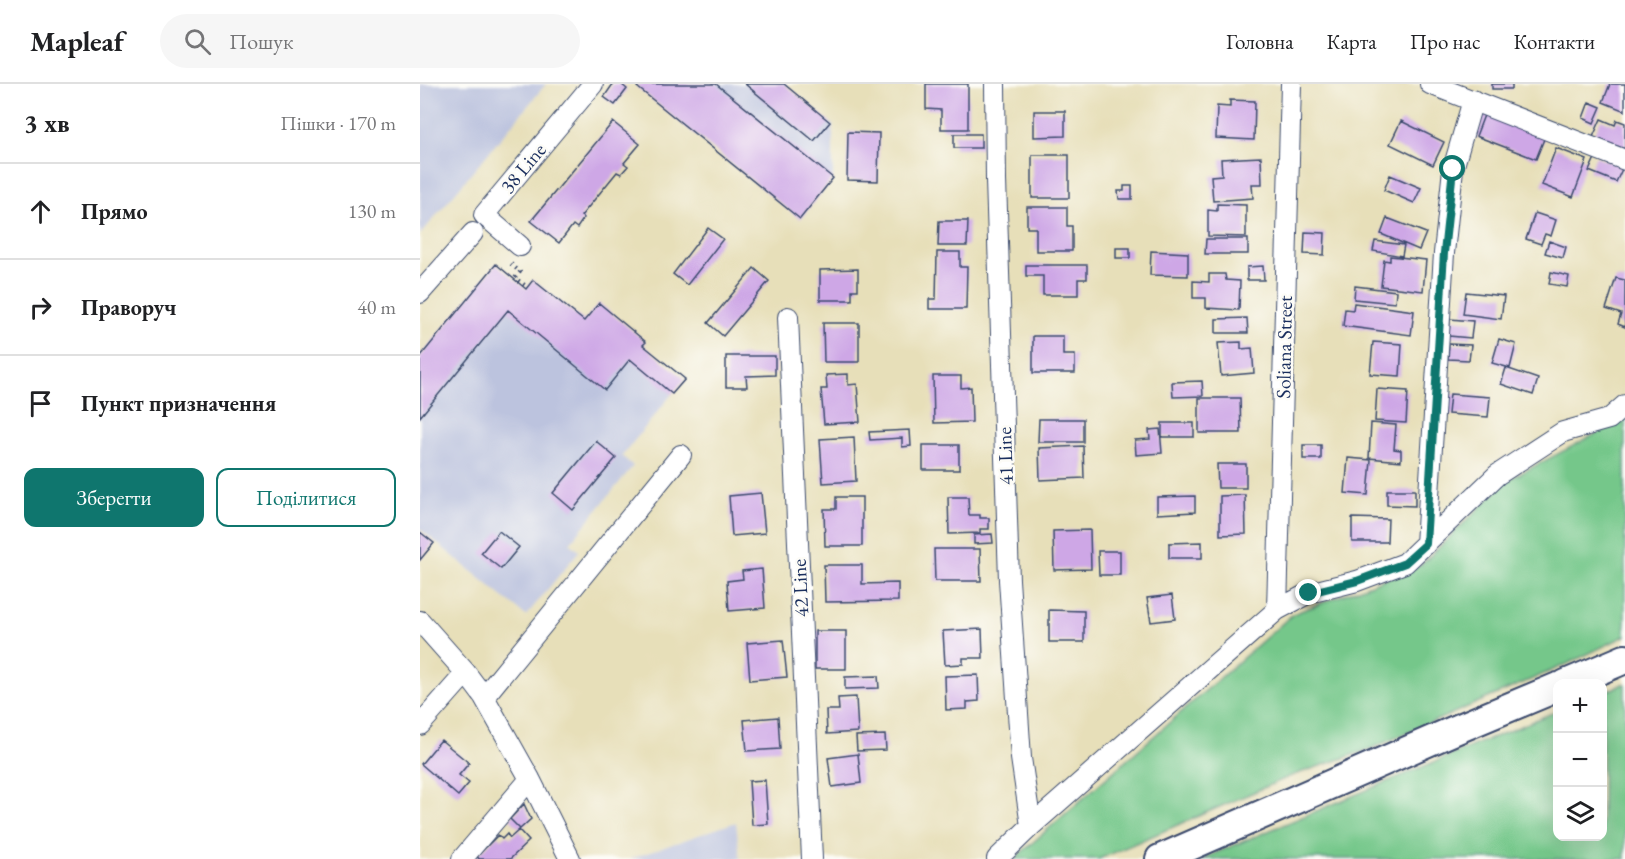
<!DOCTYPE html>
<html lang="uk">
<meta charset="utf-8">
<style>
body{margin:0;font-family:"EB Garamond",serif;background:#f6f6f6;color:#202124}
.controls{position:absolute;right:18px;bottom:18px;display:grid;overflow:hidden;border-radius:12px;box-shadow:0 6px 24px #0002}
.controls button{width:54px;height:54px;display:grid;place-items:center;padding:0;border:0;border-bottom:2px solid #e0e0e0;background:#fff;color:#202124;font:30px sans-serif}
.stop{position:absolute;width:18px;height:18px;margin:-14px;border:4px solid #0f766e;border-radius:50%;background:#fff}
.stop.end{background:#0f766e;border-color:#fff;box-shadow:0 2px 6px #0008}
.list{margin:0;padding:0;list-style:none}
h2{display:flex;justify-content:space-between;align-items:center;height:78px;margin:0;padding:0 24px;font-size:26px}
h2 small{font-size:20px;font-weight:400;color:#757577}
.list li{display:grid;grid-template-columns:39px 1fr auto;gap:18px;align-items:center;box-sizing:border-box;height:96px;padding:0 24px;border-top:2px solid #e0e0e0}
.list b{display:block;font-size:22px;white-space:nowrap}
.list em{font-size:20px;font-style:normal;color:#757577}
.actions{display:flex;gap:12px;padding:18px 24px}
.actions a{flex:1;padding:14px 0;border:2px solid #0f766e;border-radius:12px;text-align:center;font-size:21px;color:#0f766e}
.actions .main{background:#0f766e;color:#fff}
.icon{flex:none;width:33px;height:33px;fill:none;stroke:currentColor;stroke-width:2;stroke-linecap:round;stroke-linejoin:round}
.map{position:relative;flex:none;width:1205px;height:775px;overflow:hidden}
header{display:flex;align-items:center;gap:36px;box-sizing:border-box;height:84px;padding:0 30px;background:#fff;border-bottom:2px solid #e0e0e0}
header strong{font-size:28px}
nav{display:flex;gap:33px;margin-inline-start:auto;font-size:21px}
.search{width:420px;height:54px;background:#f6f6f6;display:flex;align-items:center;gap:15px;box-sizing:border-box;padding:0 21px;border-radius:33px;color:#757577;font-size:22px}
main{display:flex}
aside{flex:1;background:#fff}
.map>svg:first-child{display:block}
.industrial{fill:#bcc3de}
.green{fill:#75c78a;stroke:#487b74;stroke-width:1.5}
.building{fill:#cea7e6}
.lines{fill:none;stroke-linecap:round;stroke-linejoin:round}
.minor-casing{stroke:#3a496c;stroke-width:22}
.highway-casing{stroke:#3a496c;stroke-width:32}
.path{stroke:#3a496c;stroke-width:4;stroke-dasharray:1.5 4.5;stroke-linecap:butt}
.minor{stroke:#fff;stroke-width:20}
.highway{stroke:#fff;stroke-width:28}
.route{stroke:#0f766e;stroke-width:8}
.labels{text-anchor:middle;dominant-baseline:central;stroke-width:5;stroke-linejoin:round;paint-order:stroke}
.street-label{font-size:20px;fill:#1b2f5e;stroke:#fdfcf7}
</style>
<header>
<strong>Mapleaf</strong>
<div class="search"><svg class="icon" aria-label="search" viewBox="0 0 24 24"><circle cx="10" cy="10" r="6"/><path d="M15 15l6 6"/></svg>Пошук</div>
<nav><a>Головна</a><a>Карта</a><a>Про нас</a><a>Контакти</a></nav>
</header>
<main>
<aside>
<h2>3 хв<small>Пішки · 170 m</small></h2>
<ul class="list">
<li><svg class="icon" aria-label="ahead" viewBox="0 0 24 24"><path d="M12 20V5M6 11l6-6 6 6"/></svg><div><b>Прямо</b></div><em>130 m</em></li>
<li><svg class="icon" aria-label="right" viewBox="0 0 24 24"><path d="M7 20v-9h11M14 6l5 5-5 5"/></svg><div><b>Праворуч</b></div><em>40 m</em></li>
<li><svg class="icon" aria-label="arrive" viewBox="0 0 24 24"><path d="M6 21V4h12l-3 4 3 4H6"/></svg><div><b>Пункт призначення</b></div></li>
</ul>
<div class="actions"><a class="main">Зберегти</a><a>Поділитися</a></div>
</aside>
<div class="map">
<svg width="1205" height="775" viewBox="0 0 1205 775">
<rect width="100%" height="100%" fill="#fdfcf7"/>
<filter id="ink" filterUnits="userSpaceOnUse"><feTurbulence type="fractalNoise" baseFrequency=".0167" numOctaves="2"/><feDisplacementMap in="SourceGraphic" scale="12" xChannelSelector="R" yChannelSelector="G"/><feConvolveMatrix kernelMatrix="1 2 1 2 8 2 1 2 1" color-interpolation-filters="sRGB"/></filter>
<filter id="wash" filterUnits="userSpaceOnUse"><feTurbulence type="fractalNoise" baseFrequency=".008" numOctaves="4" result="noise"/><feDisplacementMap in="SourceGraphic" scale="24" xChannelSelector="R" yChannelSelector="G"/><feGaussianBlur stdDeviation="1.35" result="paint"/><feColorMatrix in="noise" values="0 0 0 0 0 0 0 0 0 0 0 0 0 0 0 0 0 1.4 0 .05"/><feComposite in="paint" operator="in"/></filter>
<g filter="url(#wash)">
<rect width="100%" height="100%" fill="#e7dfb9"/>
<path class="industrial" d="M0 0H126L0 151Z
M220 0H364L413 41V94L380 135 217 3Z
M88 226 185 305 210 275 252 310 202 372 213 382 150 459 159 467 106 532 0 445V333Z
M316 738 320 775H210Z"/>
<path class="green" d="M1205 330V552L1147 580 950 665 871 692 679 775H594L873 530 1001 481 1088 396 1193 341Z
M1205 599V775H781L1137 627 1138 752H1182L1183 609Z"/>
<g id="blocks">
<path class="building" d="M193 0H201L207 5 195 21 184 13Z
M220 0H296L413 94 380 135 217 3Z
M325 0H364L410 38 394 57Z
M506 0H548V45H521V26L506 25Z
M1072 0H1092V5H1072Z
M1190 0H1205V27L1183 18Z
M810 16 835 17 834 56 796 54 797 22 810 23Z
M1169 18 1181 23 1174 39 1163 34Z
M1066 26 1126 50 1116 75 1056 52Z
M614 27H645V52L614 53Z
M1181 35 1195 41 1197 36 1205 39V65L1173 53Z
M981 37 1024 58 1013 81 970 60Z
M193 38 220 60 204 79 208 82 201 90 197 88 161 132 164 134 157 144 153 141 139 159 111 137Z
M428 48 459 49 458 97 427 96Z
M534 50H561V64H534Z
M1136 64 1167 76 1153 113 1122 101Z
M612 71H649V114H612Z
M1176 72 1203 83 1196 98 1169 87Z
M841 73 842 100H832L833 114 793 117 791 92 802 91 801 75Z
M970 91 1001 104 994 119 964 106Z
M704 102H712V115H699L698 107H704Z
M797 120 826 121V153L788 152V126L797 127Z
M607 123H647V142H652V167H616V144H607Z
M1115 129 1136 136 1131 152 1125 150 1121 160 1106 155Z
M967 134 1006 149 999 166 961 150Z
M519 137H548L547 162H518Z
M288 144 303 155 267 201 253 190Z
M885 148 905 149 904 171 884 170Z
M786 155H828V170H785Z
M955 157 984 161 982 172 953 167Z
M1129 157 1146 163 1143 174 1125 169Z
M696 164H710V174H696Z
M731 167 768 169V192L730 191Z
M517 168H540V183H547L546 225H509V215H516Z
M970 172 1006 176 1003 207 961 202 964 176 970 177Z
M76 180 106 205 113 196 164 237 179 219 226 258 223 261 265 295 252 310 210 275 185 306 88 226 0 333V273Z
M606 181H667V195H658V211H623V192H606Z
M843 182 844 196H827V183Z
M334 184 349 197 303 252 288 239Z
M438 185V206H432V216H400V186Z
M1131 188 1149 192 1147 203 1129 200Z
M789 190H805L806 196 820 197 819 226 786 224V214H773V197L789 198Z
M1196 194 1205 196V243L1198 240 1201 230 1186 225Z
M935 202 976 207 975 219 934 215Z
M1046 208 1084 212 1081 235 1043 230Z
M934 219 994 227 991 251 923 242 925 225 933 226Z
M827 234 828 249H796V235Z
M1030 235 1053 237 1051 254 1029 252Z
M403 239H439V278H404Z
M613 252H643V271H655V289H613Z
M1079 255 1096 260 1090 284 1072 279Z
M821 258V265L832 264 834 289 801 292 798 259Z
M953 258 982 260 980 292 950 290Z
M1029 260 1051 261 1049 276 1028 275Z
M306 272H355V291L326 292 327 303H306Z
M1086 284 1118 295 1113 311 1081 300Z
M428 290V301L437 300 440 338 404 340 401 305H407L406 291Z
M513 292H541V304L551 303 552 338 514 339Z
M782 297 783 312 753 313 752 298Z
M957 305 988 307 986 339 955 337Z
M1030 310 1070 313 1068 333 1028 330Z
M779 314H820L821 349H779Z
M619 335H663V358H618Z
M742 339H774V353H742Z
M951 339 976 341 974 365 981 366V377L949 374Z
M740 345 742 369 716 371 715 356 730 355 729 346Z
M490 346 491 362 482 363V354L450 356 449 348Z
M434 353 436 397 403 399 400 355Z
M176 357 196 374 153 426 133 409Z
M503 361H539V386H503Z
M883 361H901V375H883Z
M663 362 664 394 620 396 619 364Z
M928 374 951 376 948 411 925 409Z
M797 380H826V404H798Z
M967 406H995V422L967 421Z
M341 409 345 449 312 452 309 412Z
M825 411 826 450 800 451V412Z
M775 412V428L737 430V413Z
M416 413H442V462H405L404 425H416Z
M528 413H548L549 431H560V434H569V445H560V449L529 450Z
M932 434 968 435 967 458H932Z
M670 446 671 485 634 486 633 447Z
M79 447 99 463 81 485 61 469Z
M0 448 14 459 0 476Z
M572 450 573 459 554 460V451Z
M782 458V474H749V459Z
M514 465H560L561 497H515Z
M678 467H700V491H679Z
M404 481H442V500L478 499V517L405 518Z
M342 485 345 524 309 527 307 497 323 495 322 487Z
M752 511 755 535 731 538 727 514Z
M629 526 664 527V558H629Z
M562 545 563 574H543V580L525 581 523 547Z
M395 547H426V585H395Z
M363 556 367 593 330 596 327 559Z
M558 591 559 617 547 618V625L526 626 525 592Z
M458 592 459 604 425 605V593Z
M436 613 438 648 407 650 406 626H419L418 614Z
M358 633 360 665 327 667 324 636Z
M465 651 466 666 437 667 436 652Z
M21 656 49 679 39 691 49 699 38 712 1 680Z
M438 670 441 699 412 703 408 674Z
M345 696 348 740 332 741 329 697Z
M104 720 111 735 100 745 90 735Z
M99 746 109 757 90 775H59L57 772 78 751 82 755 87 750 90 754Z"/>
</g>
</g>
<g filter="url(#ink)">
<use href="#blocks" fill-opacity="0" stroke="#3a496c" stroke-width="1.5"/>
<g class="lines">
<defs>
<path id="minor" d="M575 0 576 96 589 496 601 674 611 742
M1010 0 1205 76
M100 162 64 131 173 0
M0 209 53 149
M368 233 392 775
M1006 460 1024 169 1033 85 1053 16
M857 526 871 0
M0 537 46 589 64 613 110 695 150 775
M64 613 261 371
M0 641 46 589
M42 775 110 695
M577 775 611 742 857 526 889 509 937 497 985 479 1077 391 1143 348 1189 335 1205 321"/>
<path id="highway" d="M1146 600 1205 575
M740 775 1035 646 1138 603"/>
</defs>
<use href="#minor" class="minor-casing"/>
<use href="#highway" class="highway-casing"/>
<path class="path" d="M91 180 100 188 95 194 106 202"/>
<use href="#minor" class="minor"/>
<use href="#highway" class="highway"/>
</g>
</g>
<g class="lines" filter="url(#ink)">
<path class="route" d="M889 509 937 497 985 479 1006 460 1024 169 1033 85"/>
</g>
<g class="labels">
<g class="street-label">
<text transform="translate(103 84) rotate(-50)">38 Line</text>
<text transform="translate(864 263) rotate(-89)">Soliana Street</text>
<text transform="translate(585 372) rotate(-92)">41 Line</text>
<text transform="translate(380 504) rotate(-93)">42 Line</text>
</g>
</g>
</svg>
<div class="controls">
<button>+</button>
<button>−</button>
<button><svg class="icon" aria-label="layers" viewBox="0 0 24 24"><path d="M12 4l9 5-9 5-9-5zM3 14l9 5 9-5"/></svg></button>
</div>
<div class="stop" style="left:1033px;top:85px"></div>
<div class="stop end" style="left:889px;top:509px"></div>
</div>
</main>
